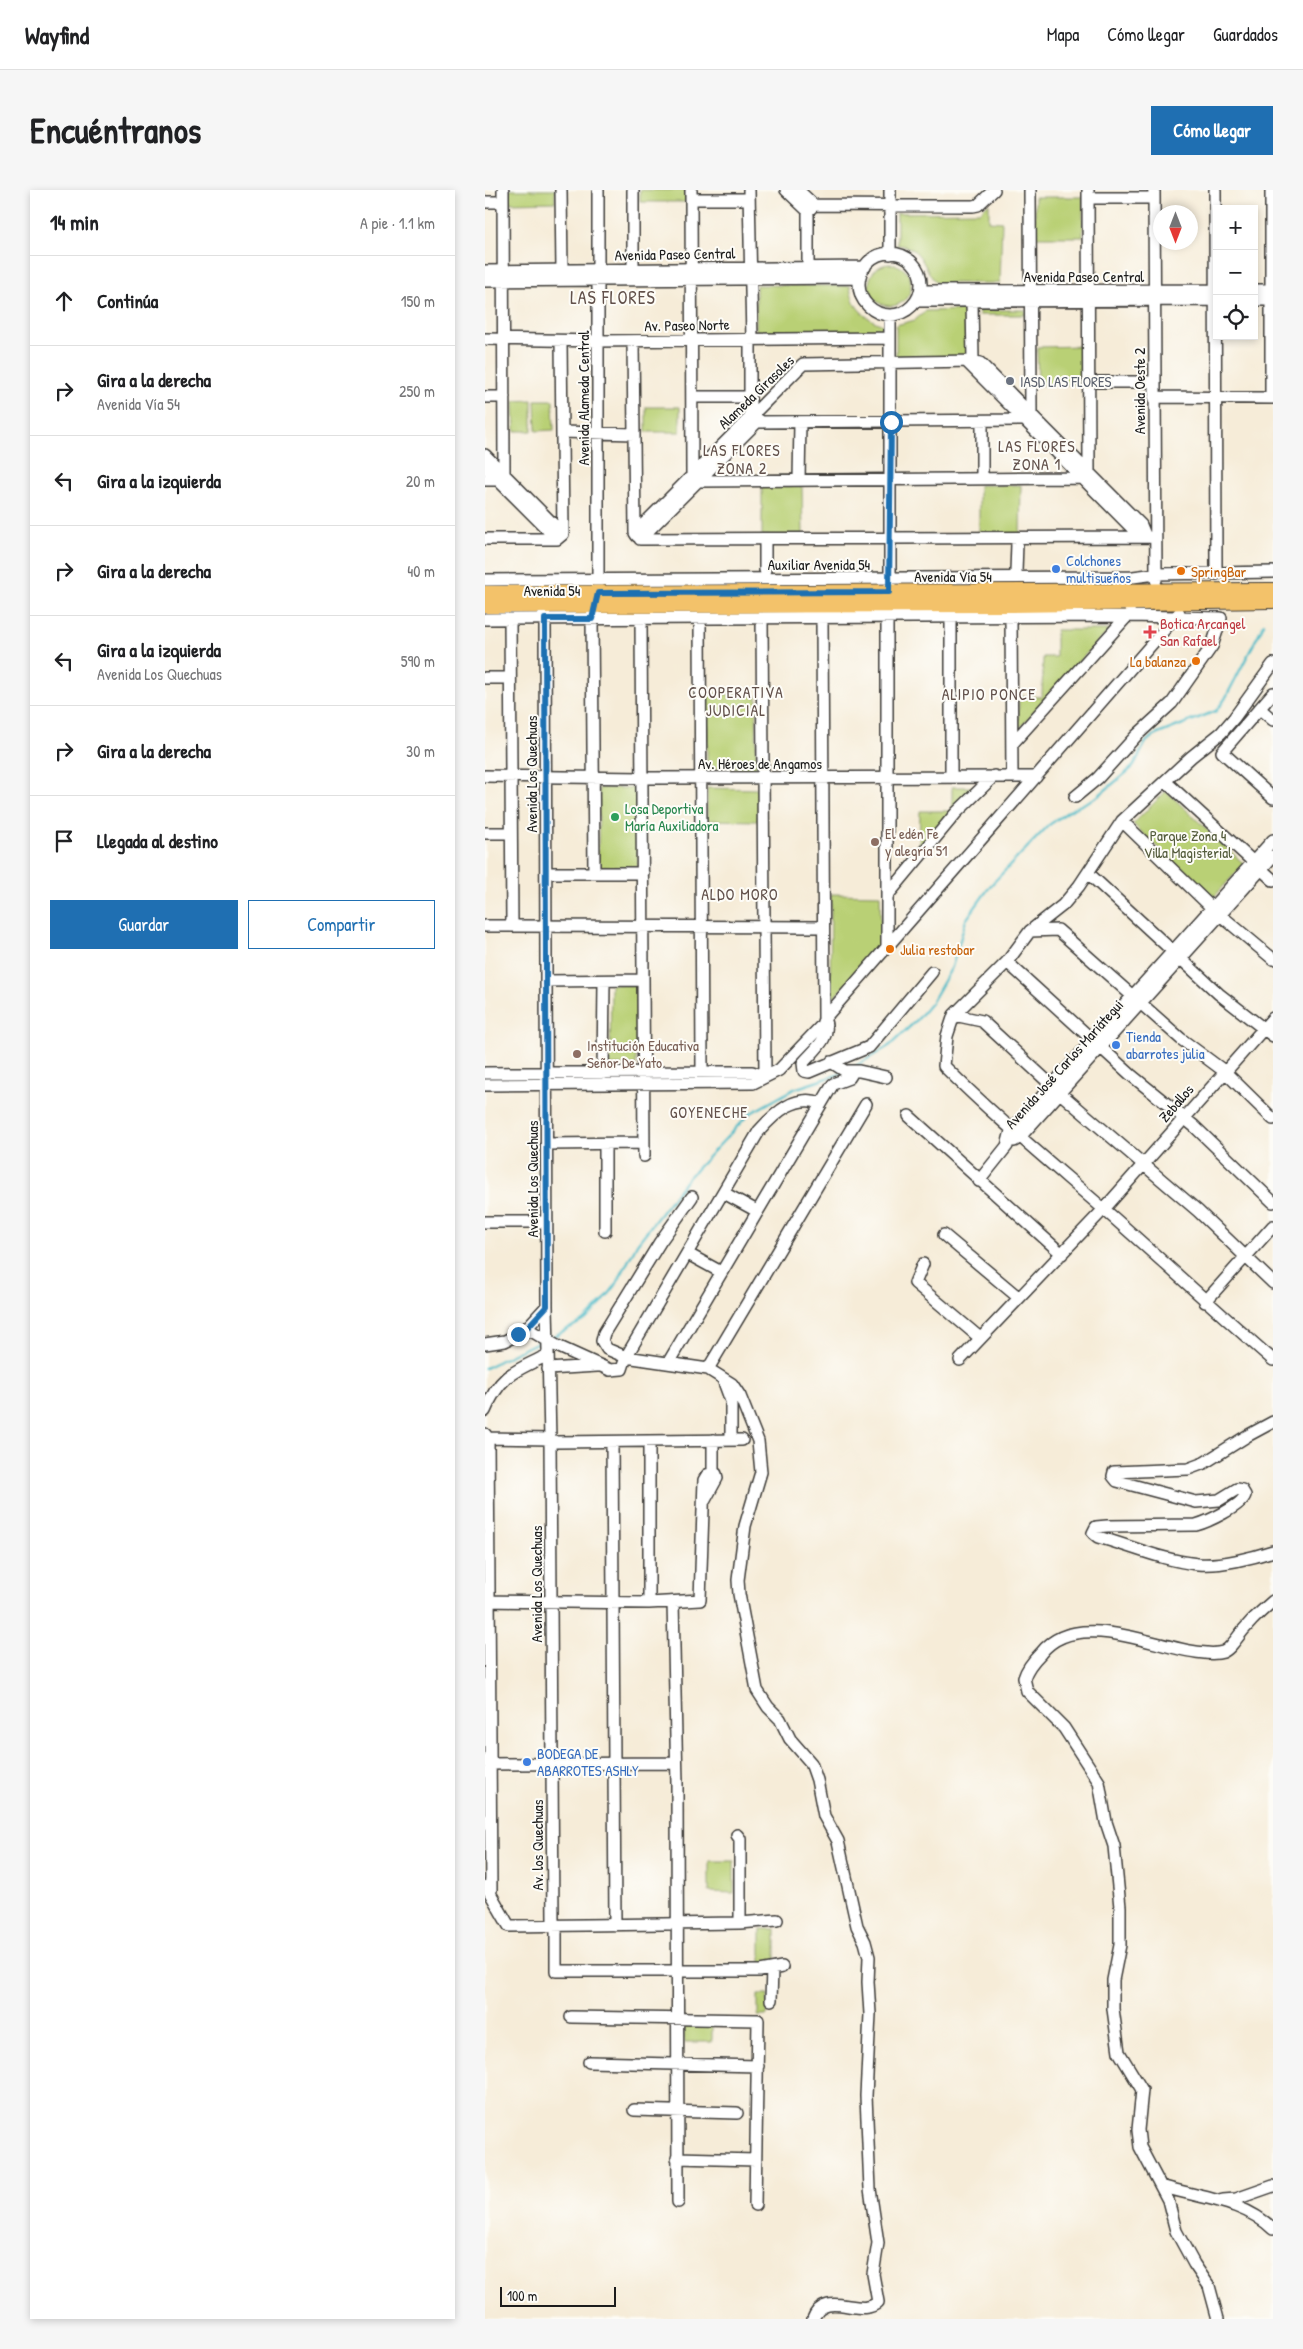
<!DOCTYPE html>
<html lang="es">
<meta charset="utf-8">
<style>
body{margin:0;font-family:"Patrick Hand",sans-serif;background:#f6f6f6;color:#202124}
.controls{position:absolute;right:15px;top:15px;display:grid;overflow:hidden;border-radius:0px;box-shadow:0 2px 8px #0003}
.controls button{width:45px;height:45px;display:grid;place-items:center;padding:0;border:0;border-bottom:1px solid #e0e0e0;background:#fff;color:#202124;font:25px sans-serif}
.compass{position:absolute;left:668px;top:15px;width:45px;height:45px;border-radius:50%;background:#fff;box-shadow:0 2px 8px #0003;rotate:180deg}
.scale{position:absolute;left:15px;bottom:12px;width:116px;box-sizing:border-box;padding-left:5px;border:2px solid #1c1c1c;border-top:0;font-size:14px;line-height:18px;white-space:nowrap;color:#1c1c1c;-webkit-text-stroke:4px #fdfcf7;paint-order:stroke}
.stop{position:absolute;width:15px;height:15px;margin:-11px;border:4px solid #1f6fb2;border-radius:50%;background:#fff}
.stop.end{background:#1f6fb2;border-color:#fff;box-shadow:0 1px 5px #0008}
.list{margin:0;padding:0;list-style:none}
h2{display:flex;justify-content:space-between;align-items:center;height:65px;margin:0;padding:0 20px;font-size:21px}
h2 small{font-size:16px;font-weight:400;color:#757577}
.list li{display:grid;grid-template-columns:32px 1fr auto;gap:15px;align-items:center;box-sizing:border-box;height:90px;padding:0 20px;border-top:1px solid #e0e0e0}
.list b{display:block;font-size:19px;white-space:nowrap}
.list p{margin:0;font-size:16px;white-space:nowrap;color:#757577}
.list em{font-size:16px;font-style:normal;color:#757577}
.actions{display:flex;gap:10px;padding:15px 20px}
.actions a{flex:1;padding:11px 0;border:1px solid #1f6fb2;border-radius:0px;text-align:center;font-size:18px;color:#1f6fb2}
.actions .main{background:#1f6fb2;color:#fff}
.icon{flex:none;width:28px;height:28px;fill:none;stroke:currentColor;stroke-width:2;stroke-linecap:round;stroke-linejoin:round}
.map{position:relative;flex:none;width:788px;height:2129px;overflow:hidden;border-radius:0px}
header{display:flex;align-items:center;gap:30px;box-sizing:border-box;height:70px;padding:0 25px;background:#fff;border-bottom:1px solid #e0e0e0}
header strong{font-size:24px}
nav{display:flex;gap:28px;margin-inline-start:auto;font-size:18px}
.intro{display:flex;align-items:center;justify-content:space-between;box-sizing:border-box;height:120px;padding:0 30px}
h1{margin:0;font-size:35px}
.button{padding:12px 22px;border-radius:0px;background:#1f6fb2;color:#fff;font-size:18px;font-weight:700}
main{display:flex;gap:30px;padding:0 30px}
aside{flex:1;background:#fff;border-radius:0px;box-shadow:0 2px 8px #0003}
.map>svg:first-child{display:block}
.green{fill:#b9d075;stroke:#6a7648}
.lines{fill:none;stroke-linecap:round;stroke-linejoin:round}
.stream{stroke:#4ebbc8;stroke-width:2.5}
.minor-casing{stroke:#3d3b38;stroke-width:14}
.major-casing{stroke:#3d3b38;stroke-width:16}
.minor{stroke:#fff;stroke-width:11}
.major{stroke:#f3c26a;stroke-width:14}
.route{stroke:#1f6fb2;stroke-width:6}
.worship-dot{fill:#6b7280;stroke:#fdfcf7;stroke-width:2}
.shop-dot{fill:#3f7fe0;stroke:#fdfcf7;stroke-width:2}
.food-dot{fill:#e8710a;stroke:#fdfcf7;stroke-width:2}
.health-dot{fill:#e0444e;stroke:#fdfcf7;stroke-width:2}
.leisure-dot{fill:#2e9e5b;stroke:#fdfcf7;stroke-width:2}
.education-dot{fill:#8d6e63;stroke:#fdfcf7;stroke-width:2}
.labels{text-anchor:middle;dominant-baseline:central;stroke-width:4;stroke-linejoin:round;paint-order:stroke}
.street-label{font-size:15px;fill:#1c1c1c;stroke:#fdfcf7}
.worship-label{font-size:15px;fill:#5b616d;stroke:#fdfcf7;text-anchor:start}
.shop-label{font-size:15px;fill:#366cbe;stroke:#fdfcf7;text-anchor:start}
.food-label{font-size:15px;fill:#c56008;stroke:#fdfcf7;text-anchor:start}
.health-label{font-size:15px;fill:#be3a42;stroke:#fdfcf7;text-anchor:start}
.leisure-label{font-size:15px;fill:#27864d;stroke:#fdfcf7;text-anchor:start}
.education-label{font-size:15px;fill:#785e54;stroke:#fdfcf7;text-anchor:start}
.park-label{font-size:15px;fill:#535b3b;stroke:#fdfcf7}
.neighbourhood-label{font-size:16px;letter-spacing:1px;fill:#62514b;stroke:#fdfcf7}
.quarter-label{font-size:18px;letter-spacing:1px;fill:#62514b;stroke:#fdfcf7}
</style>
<header>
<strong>Wayfind</strong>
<nav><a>Mapa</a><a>Cómo llegar</a><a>Guardados</a></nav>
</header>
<div class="intro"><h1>Encuéntranos</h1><a class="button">Cómo llegar</a></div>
<main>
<aside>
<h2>14 min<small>A pie · 1.1 km</small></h2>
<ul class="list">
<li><svg class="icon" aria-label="ahead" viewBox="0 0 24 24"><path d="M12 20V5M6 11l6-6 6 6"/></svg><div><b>Continúa</b></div><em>150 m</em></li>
<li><svg class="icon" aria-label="right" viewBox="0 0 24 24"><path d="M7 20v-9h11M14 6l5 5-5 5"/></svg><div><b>Gira a la derecha</b><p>Avenida Vía 54</p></div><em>250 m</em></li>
<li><svg class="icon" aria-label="left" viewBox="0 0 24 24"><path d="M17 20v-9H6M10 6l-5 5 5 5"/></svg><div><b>Gira a la izquierda</b></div><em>20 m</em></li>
<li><svg class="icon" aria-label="right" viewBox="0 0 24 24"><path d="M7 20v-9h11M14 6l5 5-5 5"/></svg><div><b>Gira a la derecha</b></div><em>40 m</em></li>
<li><svg class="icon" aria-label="left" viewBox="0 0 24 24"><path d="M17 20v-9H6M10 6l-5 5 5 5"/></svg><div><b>Gira a la izquierda</b><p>Avenida Los Quechuas</p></div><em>590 m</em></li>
<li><svg class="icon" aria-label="right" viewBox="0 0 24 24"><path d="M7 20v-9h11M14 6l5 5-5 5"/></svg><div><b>Gira a la derecha</b></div><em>30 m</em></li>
<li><svg class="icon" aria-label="arrive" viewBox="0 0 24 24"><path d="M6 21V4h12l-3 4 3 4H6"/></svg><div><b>Llegada al destino</b></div></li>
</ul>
<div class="actions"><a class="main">Guardar</a><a>Compartir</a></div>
</aside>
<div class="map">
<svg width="788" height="2129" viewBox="0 0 788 2129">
<rect width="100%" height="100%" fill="#fdfcf7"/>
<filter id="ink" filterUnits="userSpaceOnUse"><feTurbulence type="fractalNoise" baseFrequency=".02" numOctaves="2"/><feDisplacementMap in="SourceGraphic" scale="10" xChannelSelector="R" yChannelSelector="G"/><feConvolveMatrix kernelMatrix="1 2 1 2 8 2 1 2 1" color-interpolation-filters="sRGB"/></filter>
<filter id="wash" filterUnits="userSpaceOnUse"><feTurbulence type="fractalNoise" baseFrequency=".0096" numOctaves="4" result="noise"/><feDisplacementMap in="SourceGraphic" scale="20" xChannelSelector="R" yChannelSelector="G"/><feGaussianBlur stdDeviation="1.12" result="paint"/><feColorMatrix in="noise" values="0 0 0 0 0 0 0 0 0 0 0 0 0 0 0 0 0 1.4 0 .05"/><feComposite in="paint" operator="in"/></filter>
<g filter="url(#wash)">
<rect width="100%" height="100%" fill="#f6ecd8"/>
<path class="green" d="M24 0H70V12L24 13Z
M155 0H201V12H155Z
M550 7H598V47H550Z
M504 13V31L517 32 515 93H452C438 81 439 56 412 55V23L495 22Z
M384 95a21 21 0 1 1 42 0a21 21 0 1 1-42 0Z
M271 95 365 96C367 117 379 128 398 135V141L271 143Z
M483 120 484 168 411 169V135L430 130 441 121Z
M494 120H540V125H494Z
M598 156 599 194 553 195 552 157Z
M47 210V241H30L29 211Z
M50 210H68L69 240 51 241Z
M161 217H195V242H161Z
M494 295H536L535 345H494Z
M277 296H317L318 345 277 346Z
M571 440H625L583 482 533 540 534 506 557 507 558 467H571Z
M222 503 272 506 271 578H222Z
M467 597H495L467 621 434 658 435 621H467Z
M114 598H153V677H113Z
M222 598 273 599V631L222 630Z
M681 601 759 674 727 709 648 634Z
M346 704 395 705 396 754 345 812Z
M126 794 151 795V875H125Z
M224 1671H249V1703L224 1702Z
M276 1739H291V1774L276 1777Z
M273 1805H283L282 1826H273Z
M199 1833 227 1834V1852H199Z"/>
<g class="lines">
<path class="stream" d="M369 877 404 856 432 830 447 812 467 777 481 730 506 695 564 635 584 621 612 607 648 577 661 552 668 546 731 521 740 509 779 434
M67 1147 100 1130 117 1113 131 1095 152 1054 203 988 264 924 309 899 358 883
M0 1178 55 1151"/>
</g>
</g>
<g filter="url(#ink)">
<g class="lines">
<defs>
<path id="minor" d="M76 0 77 81
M113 0V397
M148 0V80
M206 0 207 284 213 291 598 288 604 283 603 0
M264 0 267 150 265 154V228L272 232 540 230 546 224 545 0
M301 0 323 21
M313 0 329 15
M405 0V64
M669 0 671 390
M730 0 731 384
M786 0V208
M603 8H669
M212 9H264
M0 12H14
M374 94a31 31 0 1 1 62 0a31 31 0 1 1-62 0Z
M323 77V21L329 15 488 16 493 15 509 0
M0 81 380 77
M0 91 375 88
M769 100H788
M436 101 732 100
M769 110H788
M432 111 732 110
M487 111 488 171
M0 149 112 151 405 148
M148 151 150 343 152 346
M482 172 650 341 660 346
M604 192H669
M0 207H19
M207 207H265
M669 207 788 208
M77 242 149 244
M0 265 78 344
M0 277 72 349
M497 285V235
M0 290H13L19 284 18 0
M314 290 315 232
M150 343 318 174 488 171 495 173 656 335 661 347
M0 349H72L78 344 76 151
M155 349 670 347
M155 349 274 230
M280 380V354
M531 382 532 353
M0 390 648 387 671 384 788 382
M405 396V125
M58 409 60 429 62 1116 65 1249 68 1735
M337 428 339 829C348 847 329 860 318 873L319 881 324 882 384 857 447 782
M402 428V758
M466 428V586
M526 428 527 586
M0 429 645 426 736 428 727 456 687 513 651 546 613 588 590 607
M25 429 27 736
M156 429 159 966
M215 429 217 882
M277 429 280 886
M788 474 749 528 736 543 706 567 637 631 594 696 578 715 545 741 522 772 469 825 462 846 459 876C513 930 572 978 629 1028 682 1075 734 1123 788 1170
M0 488H25
M788 503 737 562 788 608
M775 519 788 530
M527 554 645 423
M0 586 158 588 551 587
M680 591 788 690
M637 631 727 718 788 769
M0 643H26
M61 683H158
M109 683 107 429 109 422
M603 683 734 804 788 846
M402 706 471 623 509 586
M0 736 338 737
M545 741 573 740 696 849 739 881 788 929
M522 772 646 885 709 936 788 1012
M62 791 158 790
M469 825 497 831 575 903 713 1021 788 1093
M363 881H374L401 887
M0 883 217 882H267L280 886
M118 883 119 791
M0 895 268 893 294 880 337 835 339 829 694 423
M424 926 577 1064
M529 951 534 948 788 666
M62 954 158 953
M494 991 522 956 526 941 788 650
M239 1003 272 1021
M207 1007 175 1052 119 1143 117 1151 122 1159 141 1167 223 1179 247 1194 255 1206 273 1251 276 1282 260 1336 253 1390 254 1404 272 1500 283 1517 295 1529 305 1549 326 1573 332 1590 339 1626 353 1651 372 1736 380 1752 384 1767 383 1792 385 1824 381 1906 385 1999 393 2053 388 2084 393 2112C376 2129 340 2098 328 2129
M0 1032H62
M120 1041V954
M459 1045 533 1107
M203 1064 236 1082
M438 1074 430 1093 495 1148
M720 1112 788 1036
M39 1141 62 1116
M0 1154 20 1151 39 1141 48 1142 72 1156 125 1180 137 1179 141 1167 274 941C291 922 310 904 336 913
M475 1170 619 1019 788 828
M183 1173 348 894 364 888 366 885 346 872
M63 1179 112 1176
M223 1179 381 914
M239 1192 246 1211V1250
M0 1221C15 1184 30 1181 63 1165
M788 1232 762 1246 719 1273 703 1279 629 1282 628 1286 632 1291 711 1312 734 1310 752 1299 757 1300 760 1305C757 1316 722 1332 711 1335L622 1336 611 1337 608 1343 613 1347C646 1356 679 1371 713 1374 735 1376 767 1368 788 1361
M0 1244 3 1248 6 1701
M0 1248 65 1249 71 1252 257 1250
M127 1252 130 1735
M164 1252V1413
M220 1310 232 1288 231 1284 228 1283V1250
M0 1411 164 1413 215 1410 219 1290 222 1285 228 1283
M188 1412 192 1594 193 2012
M0 1571 5 1574 191 1573
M252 1645 255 1649V1733
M1 1696 24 1736 255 1733 292 1730
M71 1735V1781H275L297 1777
M286 1810 287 1779
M86 1827 273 1830 270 2015
M104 1872 273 1876
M149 1920 252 1923
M192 1968 271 1970
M676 1996C714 2008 758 2010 788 2039
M738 2010 751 2009 788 1996
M733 2129 724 2096 709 2074 691 2041 683 2010 655 1957 653 1940 657 1900 634 1862 628 1819V1790L635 1755V1717L629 1656 621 1632 614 1592 579 1538 542 1501 539 1488C542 1478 549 1470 556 1463 590 1419 666 1456 711 1462 720 1463 729 1465 738 1462 743 1460 745 1457 749 1452 762 1434 771 1426 788 1411"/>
<path id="major" d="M0 403 788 400
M0 416 526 415 788 411"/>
</defs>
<use href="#minor" class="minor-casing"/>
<use href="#major" class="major-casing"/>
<use href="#minor" class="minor"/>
<use href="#major" class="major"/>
</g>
</g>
<g class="lines" filter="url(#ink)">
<path class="route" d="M33 1144 39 1141 62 1116 60 429H107L113 403 404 402 406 232"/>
</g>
<circle class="worship-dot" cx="525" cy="191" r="5"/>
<g class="shop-dot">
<circle cx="571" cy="379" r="5"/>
<circle cx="631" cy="855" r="5"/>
<circle cx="42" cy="1572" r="5"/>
</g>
<g class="food-dot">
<circle cx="696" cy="381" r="5"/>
<circle cx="711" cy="471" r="5"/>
<circle cx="405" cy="759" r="5"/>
</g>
<path class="health-dot" d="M662.5 434.5h5v5h5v5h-5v5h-5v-5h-5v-5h5z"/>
<circle class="leisure-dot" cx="130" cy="627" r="5"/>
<g class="education-dot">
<circle cx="390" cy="652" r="5"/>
<circle cx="92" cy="864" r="5"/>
</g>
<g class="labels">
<g class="street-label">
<text transform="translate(190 64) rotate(-1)">Avenida Paseo Central</text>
<text x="599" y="86">Avenida Paseo Central</text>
<text transform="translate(202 135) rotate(-1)">Av. Paseo Norte</text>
<text transform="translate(654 201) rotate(-90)">Avenida Oeste 2</text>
<text transform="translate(271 202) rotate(-44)">Alameda Girasoles</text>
<text transform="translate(98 208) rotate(-90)">Avenida Alameda Central</text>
<text x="334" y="374">Auxiliar Avenida 54</text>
<text x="468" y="386">Avenida Vía 54</text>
<text x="67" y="400">Avenida 54</text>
<text x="275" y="573">Av. Héroes de Angamos</text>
<text transform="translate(46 584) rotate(-90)">Avenida Los Quechuas</text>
<text transform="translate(579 874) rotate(-48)">Avenida José Carlos Mariátegui</text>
<text transform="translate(691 913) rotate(-49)">Zeballos</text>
<text transform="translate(47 989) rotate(-90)">Avenida Los Quechuas</text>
<text transform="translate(51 1394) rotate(-90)">Avenida Los Quechuas</text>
<text transform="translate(52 1655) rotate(-90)">Av. los Quechuas</text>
</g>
<g class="worship-label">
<text x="535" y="191">IASD LAS FLORES</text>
</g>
<g class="shop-label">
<text x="581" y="370">Colchones<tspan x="581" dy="17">multisueños</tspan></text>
<text x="641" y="846">Tienda<tspan x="641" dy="17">abarrotes julia</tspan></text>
<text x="52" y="1563">BODEGA DE<tspan x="52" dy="17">ABARROTES ASHLY</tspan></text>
</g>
<g class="food-label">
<text x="706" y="381">SpringBar</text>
<text x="701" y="471" text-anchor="end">La balanza</text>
<text x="415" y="759">Julia restobar</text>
</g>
<g class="health-label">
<text x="675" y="433">Botica Arcangel<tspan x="675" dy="17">San Rafael</tspan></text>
</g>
<g class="leisure-label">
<text x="140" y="618">Losa Deportiva<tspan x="140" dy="17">María Auxiliadora</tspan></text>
</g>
<g class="education-label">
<text x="400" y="643">El edén Fe<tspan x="400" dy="17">y alegría 51</tspan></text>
<text x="102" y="855">Institución Educativa<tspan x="102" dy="17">Señor De Yato</tspan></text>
</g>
<g class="park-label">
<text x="703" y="645">Parque Zona 4<tspan x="703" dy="17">Villa Magisterial</tspan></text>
</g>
<g class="neighbourhood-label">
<text x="552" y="256">LAS FLORES<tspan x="552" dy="18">ZONA 1</tspan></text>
<text x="257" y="260">LAS FLORES<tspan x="257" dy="18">ZONA 2</tspan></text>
<text x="251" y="502">COOPERATIVA<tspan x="251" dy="18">JUDICIAL</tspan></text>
<text x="504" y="504">ALIPIO PONCE</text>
<text x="255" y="704">ALDO MORO</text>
<text x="224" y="922">GOYENECHE</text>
</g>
<g class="quarter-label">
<text x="128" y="107">LAS FLORES</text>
</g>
</g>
</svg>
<div class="controls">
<button>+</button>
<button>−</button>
<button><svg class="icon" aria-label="locate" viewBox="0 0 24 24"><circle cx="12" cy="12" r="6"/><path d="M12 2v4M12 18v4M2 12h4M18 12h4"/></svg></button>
</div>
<svg class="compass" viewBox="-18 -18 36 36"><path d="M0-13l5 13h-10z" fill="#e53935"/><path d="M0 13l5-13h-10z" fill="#757577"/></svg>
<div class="scale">100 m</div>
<div class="stop" style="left:406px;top:232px"></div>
<div class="stop end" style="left:33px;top:1144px"></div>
</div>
</main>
